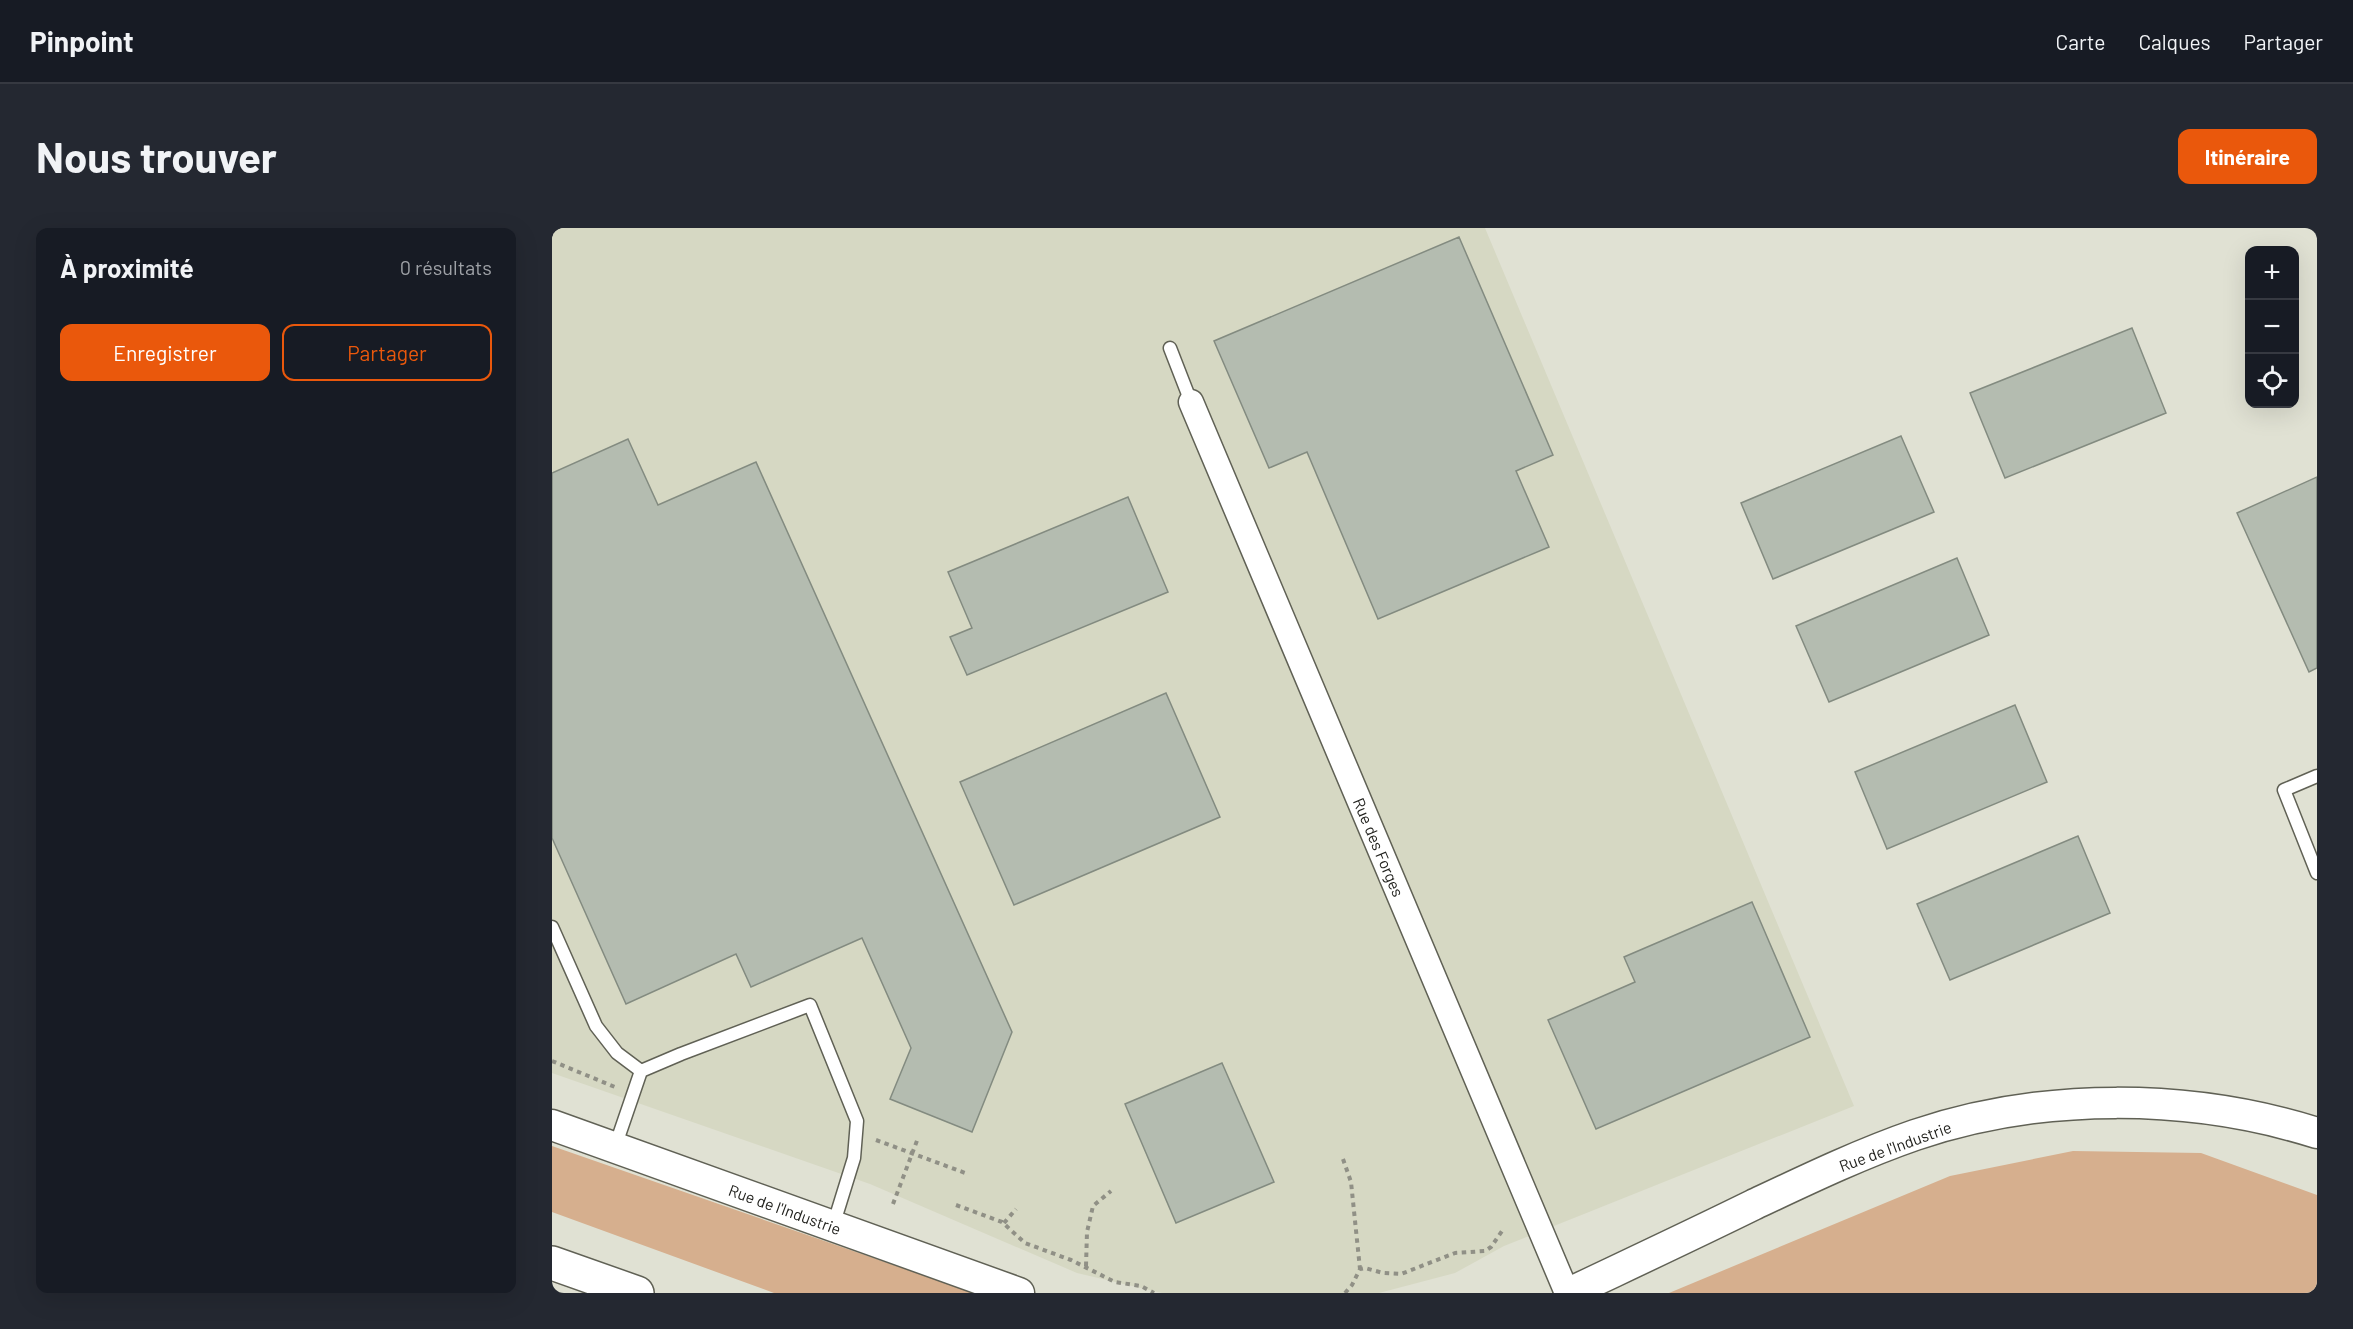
<!DOCTYPE html>
<html lang="fr">
<meta charset="utf-8">
<style>
body{margin:0;font-family:Barlow,sans-serif;background:#242831;color:#f1f3f6}
.controls{position:absolute;right:18px;top:18px;display:grid;overflow:hidden;border-radius:12px;box-shadow:0 6px 24px #0002}
.controls button{width:54px;height:54px;display:grid;place-items:center;padding:0;border:0;border-bottom:2px solid #363941;background:#171b24;color:#f1f3f6;font:30px sans-serif}
.list{margin:0;padding:0;list-style:none}
h2{display:flex;justify-content:space-between;align-items:center;height:78px;margin:0;padding:0 24px;font-size:26px}
h2 small{font-size:20px;font-weight:400;color:#9ea1a6}
.actions{display:flex;gap:12px;padding:18px 24px}
.actions a{flex:1;padding:14px 0;border:2px solid #ea580c;border-radius:12px;text-align:center;font-size:21px;color:#ea580c}
.actions .main{background:#ea580c;color:#fff}
.icon{flex:none;width:33px;height:33px;fill:none;stroke:currentColor;stroke-width:2;stroke-linecap:round;stroke-linejoin:round}
.map{position:relative;flex:none;width:1765px;height:1065px;overflow:hidden;border-radius:12px}
header{display:flex;align-items:center;gap:36px;box-sizing:border-box;height:84px;padding:0 30px;background:#171b24;border-bottom:2px solid #363941}
header strong{font-size:28px}
nav{display:flex;gap:33px;margin-inline-start:auto;font-size:21px}
.intro{display:flex;align-items:center;justify-content:space-between;box-sizing:border-box;height:144px;padding:0 36px}
h1{margin:0;font-size:42px}
.button{padding:15px 27px;border-radius:12px;background:#ea580c;color:#fff;font-size:21px;font-weight:700}
main{display:flex;gap:36px;padding:0 36px}
aside{flex:1;background:#171b24;border-radius:12px;box-shadow:0 6px 24px #0002}
.map>svg:first-child{display:block}
.built{fill:#d6d8c3}
.green{fill:#d6af8e}
.building{fill:#b4bcb0;stroke:#838b80;stroke-width:1.5}
.lines{fill:none;stroke-linecap:round;stroke-linejoin:round}
.service-casing{stroke:#606155;stroke-width:15}
.minor-casing{stroke:#606155;stroke-width:27}
.tertiary-casing{stroke:#606155;stroke-width:33}
.motorway-casing{stroke:#606155;stroke-width:36}
.path{stroke:#909086;stroke-width:4;stroke-dasharray:4.5 4.5;stroke-linecap:butt}
.service{stroke:#fff;stroke-width:12}
.minor{stroke:#fff;stroke-width:24}
.tertiary{stroke:#fff;stroke-width:30}
.motorway{stroke:#fff;stroke-width:33}
.labels{text-anchor:middle;dominant-baseline:central;stroke-width:5;stroke-linejoin:round;paint-order:stroke}
.street-label{font-size:16px;fill:#22221e;stroke:#fff}
</style>
<header>
<strong>Pinpoint</strong>
<nav><a>Carte</a><a>Calques</a><a>Partager</a></nav>
</header>
<div class="intro"><h1>Nous trouver</h1><a class="button">Itinéraire</a></div>
<main>
<aside>
<h2>À proximité<small>0 résultats</small></h2>
<ul class="list">
</ul>
<div class="actions"><a class="main">Enregistrer</a><a>Partager</a></div>
</aside>
<div class="map">
<svg width="1765" height="1065" viewBox="0 0 1765 1065">
<rect width="100%" height="100%" fill="#e0e1d3"/>
<path class="built" d="M0 0H933L1302 878 952 1018 903 1045 827 1065H610L525 1045 318 956 0 845Z"/>
<path class="green" d="M0 918 422 1065H222L0 984Z
M1521 923 1649 925 1765 967V1065H1117L1398 948Z"/>
<path class="building" d="M907 9 1001 227 964 243 997 319 826 391 755 224 717 240 662 113Z
M1580 100 1614 185 1453 250 1418 165Z
M1349 208 1382 284 1221 351 1189 275Z
M76 211 106 277 204 234 460 804 420 904 338 871 359 820 310 710 199 759 184 726 74 776 0 610V245Z
M1765 249V440L1757 444 1685 285Z
M576 269 616 364 415 447 398 409 420 400 396 344Z
M1405 330 1437 407 1277 474 1244 398Z
M614 465 668 589 462 677 408 554Z
M1463 477 1495 554 1335 621 1303 544Z
M1526 608 1558 685 1398 752 1365 676Z
M1200 674 1258 809 1044 901 996 792 1083 754 1072 729Z
M670 835 722 954 624 995 573 876Z"/>
<g class="lines">
<defs>
<path id="service" d="M618 120 639 174
M1765 548 1732 562 1765 645
M0 699 44 798 65 825 89 843
M63 919 89 843 129 826 258 777 305 893 302 930 281 998"/>
<path id="minor" d="M639 174 1015 1065"/>
<path id="tertiary" d="M0 897 467 1065
M1017 1065C1078 1036 1140 1007 1201 977 1254 952 1308 926 1363 907 1490 864 1638 865 1765 905"/>
<path id="motorway" d="M0 1035 85 1065"/>
</defs>
<use href="#service" class="service-casing"/>
<use href="#minor" class="minor-casing"/>
<use href="#tertiary" class="tertiary-casing"/>
<use href="#motorway" class="motorway-casing"/>
<path class="path" d="M0 833 63 859
M324 912 416 946
M791 931 799 954 808 1041
M341 976 366 910
M404 977 450 994 473 1015 519 1032 563 1054 589 1058 602 1065
M452 995 464 981
M534 1038 535 1004 541 978 559 963
M793 1065 800 1057 808 1041 813 1040 831 1045 849 1046 903 1025 933 1023 939 1019 950 1003"/>
<use href="#service" class="service"/>
<use href="#minor" class="minor"/>
<use href="#tertiary" class="tertiary"/>
<use href="#motorway" class="motorway"/>
</g>
<g class="labels">
<g class="street-label">
<text transform="translate(827 619) rotate(67)">Rue des Forges</text>
<text transform="translate(1343 918) rotate(-20)">Rue de l'Industrie</text>
<text transform="translate(233 981) rotate(20)">Rue de l'Industrie</text>
</g>
</g>
</svg>
<div class="controls">
<button>+</button>
<button>−</button>
<button><svg class="icon" aria-label="locate" viewBox="0 0 24 24"><circle cx="12" cy="12" r="6"/><path d="M12 2v4M12 18v4M2 12h4M18 12h4"/></svg></button>
</div>
</div>
</main>
